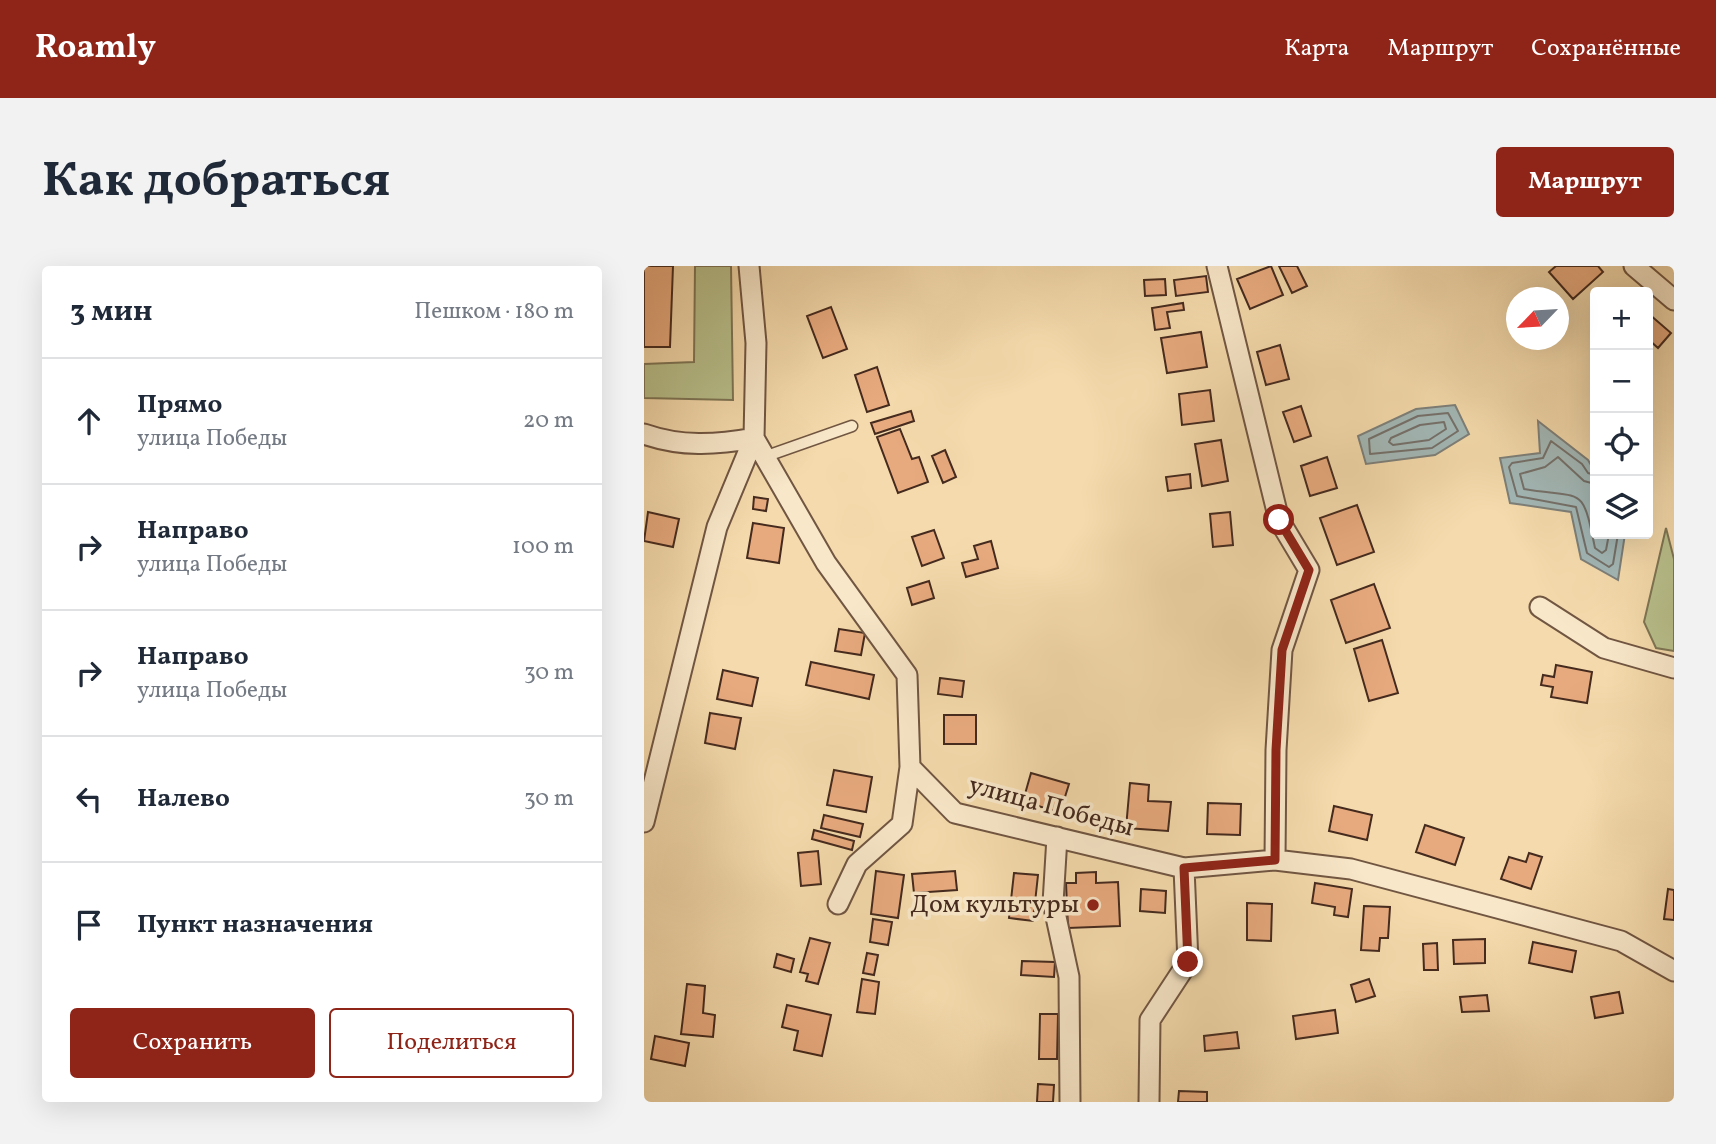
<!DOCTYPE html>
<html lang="ru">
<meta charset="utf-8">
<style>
body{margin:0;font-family:Vollkorn,serif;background:#f2f2f3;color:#1f2937}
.controls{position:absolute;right:21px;top:21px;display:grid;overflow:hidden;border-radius:7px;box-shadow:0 7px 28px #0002}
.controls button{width:63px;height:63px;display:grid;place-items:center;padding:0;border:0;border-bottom:2px solid #e0e1e3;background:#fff;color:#1f2937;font:35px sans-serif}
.compass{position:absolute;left:862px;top:21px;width:63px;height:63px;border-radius:50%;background:#fff;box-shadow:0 7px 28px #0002;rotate:245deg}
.stop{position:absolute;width:21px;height:21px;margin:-16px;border:5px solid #8f2418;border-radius:50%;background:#fff}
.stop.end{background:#8f2418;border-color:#fff;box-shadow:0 2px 7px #0008}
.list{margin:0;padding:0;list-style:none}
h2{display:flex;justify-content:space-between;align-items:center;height:91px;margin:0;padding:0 28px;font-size:30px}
h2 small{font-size:23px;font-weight:400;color:#747a83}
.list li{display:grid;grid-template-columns:46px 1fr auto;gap:21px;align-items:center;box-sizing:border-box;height:126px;padding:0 28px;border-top:2px solid #e0e1e3}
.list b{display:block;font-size:26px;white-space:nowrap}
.list p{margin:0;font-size:23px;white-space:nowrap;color:#747a83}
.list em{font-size:23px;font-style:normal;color:#747a83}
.actions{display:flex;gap:14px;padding:21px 28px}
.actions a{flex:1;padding:16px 0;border:2px solid #8f2418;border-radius:7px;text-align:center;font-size:24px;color:#8f2418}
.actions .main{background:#8f2418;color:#fff}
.icon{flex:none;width:38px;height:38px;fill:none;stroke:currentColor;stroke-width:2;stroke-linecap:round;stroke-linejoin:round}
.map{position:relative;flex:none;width:1030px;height:836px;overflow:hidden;border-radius:7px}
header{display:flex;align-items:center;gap:42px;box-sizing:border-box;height:98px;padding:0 35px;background:#8f2418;color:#fff}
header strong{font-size:33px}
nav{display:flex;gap:38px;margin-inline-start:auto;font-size:24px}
.intro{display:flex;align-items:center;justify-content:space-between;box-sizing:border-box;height:168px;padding:0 42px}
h1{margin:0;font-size:49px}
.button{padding:18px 32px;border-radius:7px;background:#8f2418;color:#fff;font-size:24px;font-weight:700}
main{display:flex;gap:42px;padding:0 42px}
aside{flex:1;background:#fff;border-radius:7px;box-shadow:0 7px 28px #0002}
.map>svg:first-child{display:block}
.green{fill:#b8c08c;stroke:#7e7555;stroke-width:2}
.water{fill:#a2b7b6;stroke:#7d7f79;stroke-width:2}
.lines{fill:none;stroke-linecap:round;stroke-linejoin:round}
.shore{stroke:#74706a;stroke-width:2}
.building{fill:#e7aa7e;stroke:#452a1e;stroke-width:2}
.lane-casing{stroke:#715642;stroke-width:13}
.street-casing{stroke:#715642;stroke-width:23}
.lane{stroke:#f8e7c9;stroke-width:10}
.street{stroke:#f8e7c9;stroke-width:19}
.route{stroke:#8f2418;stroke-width:9}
.poi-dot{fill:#8f2418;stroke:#f8e7c9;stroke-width:2.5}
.labels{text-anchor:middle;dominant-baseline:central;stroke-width:7;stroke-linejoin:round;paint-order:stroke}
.street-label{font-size:26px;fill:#452a1e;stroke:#f8e7c9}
.poi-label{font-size:26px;fill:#452a1e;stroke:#f8e7c9;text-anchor:end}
</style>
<header>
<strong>Roamly</strong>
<nav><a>Карта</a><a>Маршрут</a><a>Сохранённые</a></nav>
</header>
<div class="intro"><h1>Как добраться</h1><a class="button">Маршрут</a></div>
<main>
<aside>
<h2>3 мин<small>Пешком · 180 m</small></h2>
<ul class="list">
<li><svg class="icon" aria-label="ahead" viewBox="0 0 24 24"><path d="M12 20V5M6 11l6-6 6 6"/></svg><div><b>Прямо</b><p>улица Победы</p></div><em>20 m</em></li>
<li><svg class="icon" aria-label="right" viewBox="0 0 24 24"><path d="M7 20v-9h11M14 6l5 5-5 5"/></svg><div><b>Направо</b><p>улица Победы</p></div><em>100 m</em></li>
<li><svg class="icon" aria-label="right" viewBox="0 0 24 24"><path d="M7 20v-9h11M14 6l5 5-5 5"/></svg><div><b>Направо</b><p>улица Победы</p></div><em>30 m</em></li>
<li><svg class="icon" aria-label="left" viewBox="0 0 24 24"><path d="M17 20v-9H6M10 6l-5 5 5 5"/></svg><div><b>Налево</b></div><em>30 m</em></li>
<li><svg class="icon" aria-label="arrive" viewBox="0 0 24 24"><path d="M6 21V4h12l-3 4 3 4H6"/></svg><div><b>Пункт назначения</b></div></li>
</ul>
<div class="actions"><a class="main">Сохранить</a><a>Поделиться</a></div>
</aside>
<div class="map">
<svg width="1030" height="836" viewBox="0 0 1030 836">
<rect width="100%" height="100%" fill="#f4daac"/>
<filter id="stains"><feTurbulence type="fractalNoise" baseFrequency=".00286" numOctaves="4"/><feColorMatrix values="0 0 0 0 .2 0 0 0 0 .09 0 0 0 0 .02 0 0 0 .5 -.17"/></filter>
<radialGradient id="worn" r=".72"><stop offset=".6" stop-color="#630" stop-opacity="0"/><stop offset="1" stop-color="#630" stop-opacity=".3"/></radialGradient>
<path class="green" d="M51 0H87L89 134 0 132V98L50 96Z
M1022 262 1030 293V385L1012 382 1000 356Z"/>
<path class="water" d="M811 139 825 168 791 189 722 198 714 170 772 143Z
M894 155 944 194 951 206V268H981L974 314 937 293 927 246 866 237 856 192 896 187Z"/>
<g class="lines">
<path class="shore" d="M804 147 814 165 788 182 726 188 725 173 774 150Z
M800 156 802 163 785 174 749 179 745 176 747 172 776 159Z
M951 209 944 207 938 198 907 175 899 192 868 197 865 201 873 230 932 241 943 287 965 301 969 298 974 268
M951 218 940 215 914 191 901 201 876 208 880 223C940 233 938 218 951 282L958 287 962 284 965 268"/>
</g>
<path class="building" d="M0 0H29L26 81H0Z
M627 0 639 29 606 43 593 13Z
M635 0H653L663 20 648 27Z
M912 0H954L959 6 929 33 905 6Z
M562 10 564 26 532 30 530 14Z
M521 13 522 29 501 30 500 14Z
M539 37 540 44 523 46 526 62 511 64 508 42Z
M187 41 203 83 179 92 163 50Z
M1005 48 1027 67 1014 82 1004 73Z
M557 66 563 101 523 107 517 72Z
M636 79 645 113 622 119 613 86Z
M233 101 245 139 223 146 211 109Z
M566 124 570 155 538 159 535 128Z
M657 140 667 170 650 176 639 146Z
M267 145 270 155 231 168 227 157Z
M256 163 268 193 275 191 284 216 254 227 233 171Z
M577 174 584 215 558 220 551 178Z
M301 184 312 211 299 217 288 190Z
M683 191 693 222 666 230 657 200Z
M546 208 547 222 524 225 522 211Z
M110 231 124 233 122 245 109 243Z
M713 239 730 286 693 299 676 252Z
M4 246 35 253 29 281 0 275Z
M586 246 589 279 569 281 566 248Z
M109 257 140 262 135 297 103 292Z
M290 264 300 292 278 300 268 271Z
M347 275 354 302 322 311 318 297 334 293 330 280Z
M285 315 290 332 268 339 263 322Z
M730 318 746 362 702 377 687 334Z
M195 363 221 367 217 389 191 385Z
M738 374 754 427 725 435 710 383Z
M167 396 230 409 225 433 162 419Z
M912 399 948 406 943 437 907 431 909 421 897 419 899 409 910 411Z
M79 404 114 412 108 440 73 433Z
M296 412 320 415 318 431 294 428Z
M66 447 97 452 91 483 61 477Z
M300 449H332V478H300Z
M190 504 228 511 222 546 183 539Z
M387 507 425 518 416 547 379 535Z
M486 517 505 519 504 535 527 536 524 565 482 562Z
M564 537 597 538 596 569 563 568Z
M690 540 728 549 723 574 685 565Z
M180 549 219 558 216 571 177 562Z
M781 559 820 572 811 599 772 586Z
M170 564 210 575 208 584 168 573Z
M174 585 177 618 157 620 154 587Z
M885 587 898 591 887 623 857 613 865 591 882 596Z
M232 605 260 609 254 652 227 648Z
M311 605 313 624 270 627 268 608Z
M452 606V617L474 616 476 660 424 662 422 617H432V607Z
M370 607 394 609 389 655 365 652Z
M671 617 708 623 704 651 690 649 691 641 668 637Z
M497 623 522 625 521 647 496 645Z
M1024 623 1030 624V654L1020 653Z
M603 637 628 638 627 675 603 674Z
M720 640 746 641 744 672H736L735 685 717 684Z
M229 653 248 656 244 679 226 676Z
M166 672 186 677 174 718 162 715 164 708 156 706Z
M841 673V697L810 698 809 674Z
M889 676 932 685 928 706 885 697Z
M793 677 794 704H780L779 678Z
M223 687 234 689 230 709 219 707Z
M133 688 150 693 147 706 130 701Z
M378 695 411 696 410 711 377 709Z
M218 713 235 716 231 748 213 746Z
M725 713 731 730 712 736 707 719Z
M43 718 61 720 59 747 71 749 69 771 37 768Z
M975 726 979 747 951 752 947 731Z
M843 729 845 745 818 746 816 731Z
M143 739 187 749 178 790 150 784 154 765 138 761Z
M691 744 694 767 652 773 649 750Z
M396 748H414L413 793H395Z
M593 766 595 782 561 785 560 770Z
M11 770 45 777 41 800 7 793Z
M394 818 410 819 409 836H393Z
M535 825 563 826V836H534Z"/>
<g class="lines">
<defs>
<path id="lane" d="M120 191 208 160"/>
<path id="street" d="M573 0 635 254 665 304 638 384 632 484 631 594
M990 0 1030 34
M0 168C37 181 72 179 110 172L182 297 263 409 266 501 311 547 540 602 631 594 707 603 977 675 1030 705
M896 341 960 382 1030 402
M0 556 73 261 110 172 112 77 105 0
M413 571 409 637 425 711 426 836
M194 638 213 598 258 558 266 501
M505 836 506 754 544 696 540 602"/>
</defs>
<use href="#lane" class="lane-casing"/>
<use href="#street" class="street-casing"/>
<use href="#lane" class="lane"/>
<use href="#street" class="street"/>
</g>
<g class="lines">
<path class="route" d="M544 696 540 602 631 594 632 484 638 384 665 304 635 254"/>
</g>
<circle class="poi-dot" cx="449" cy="639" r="7"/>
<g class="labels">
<g class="street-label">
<text transform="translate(407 541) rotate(15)">улица Победы</text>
</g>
<g class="poi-label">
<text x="435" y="639">Дом культуры</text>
</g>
</g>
<rect width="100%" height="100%" filter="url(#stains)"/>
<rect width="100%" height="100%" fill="url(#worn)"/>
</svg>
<div class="controls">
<button>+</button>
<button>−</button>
<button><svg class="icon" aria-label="locate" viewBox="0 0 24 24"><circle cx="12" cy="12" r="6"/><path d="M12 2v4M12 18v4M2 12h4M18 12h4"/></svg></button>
<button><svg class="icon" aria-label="layers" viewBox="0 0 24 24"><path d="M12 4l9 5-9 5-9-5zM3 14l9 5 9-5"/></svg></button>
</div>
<svg class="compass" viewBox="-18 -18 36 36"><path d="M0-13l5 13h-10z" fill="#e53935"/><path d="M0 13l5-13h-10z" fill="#747a83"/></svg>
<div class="stop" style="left:635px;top:254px"></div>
<div class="stop end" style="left:544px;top:696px"></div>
</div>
</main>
